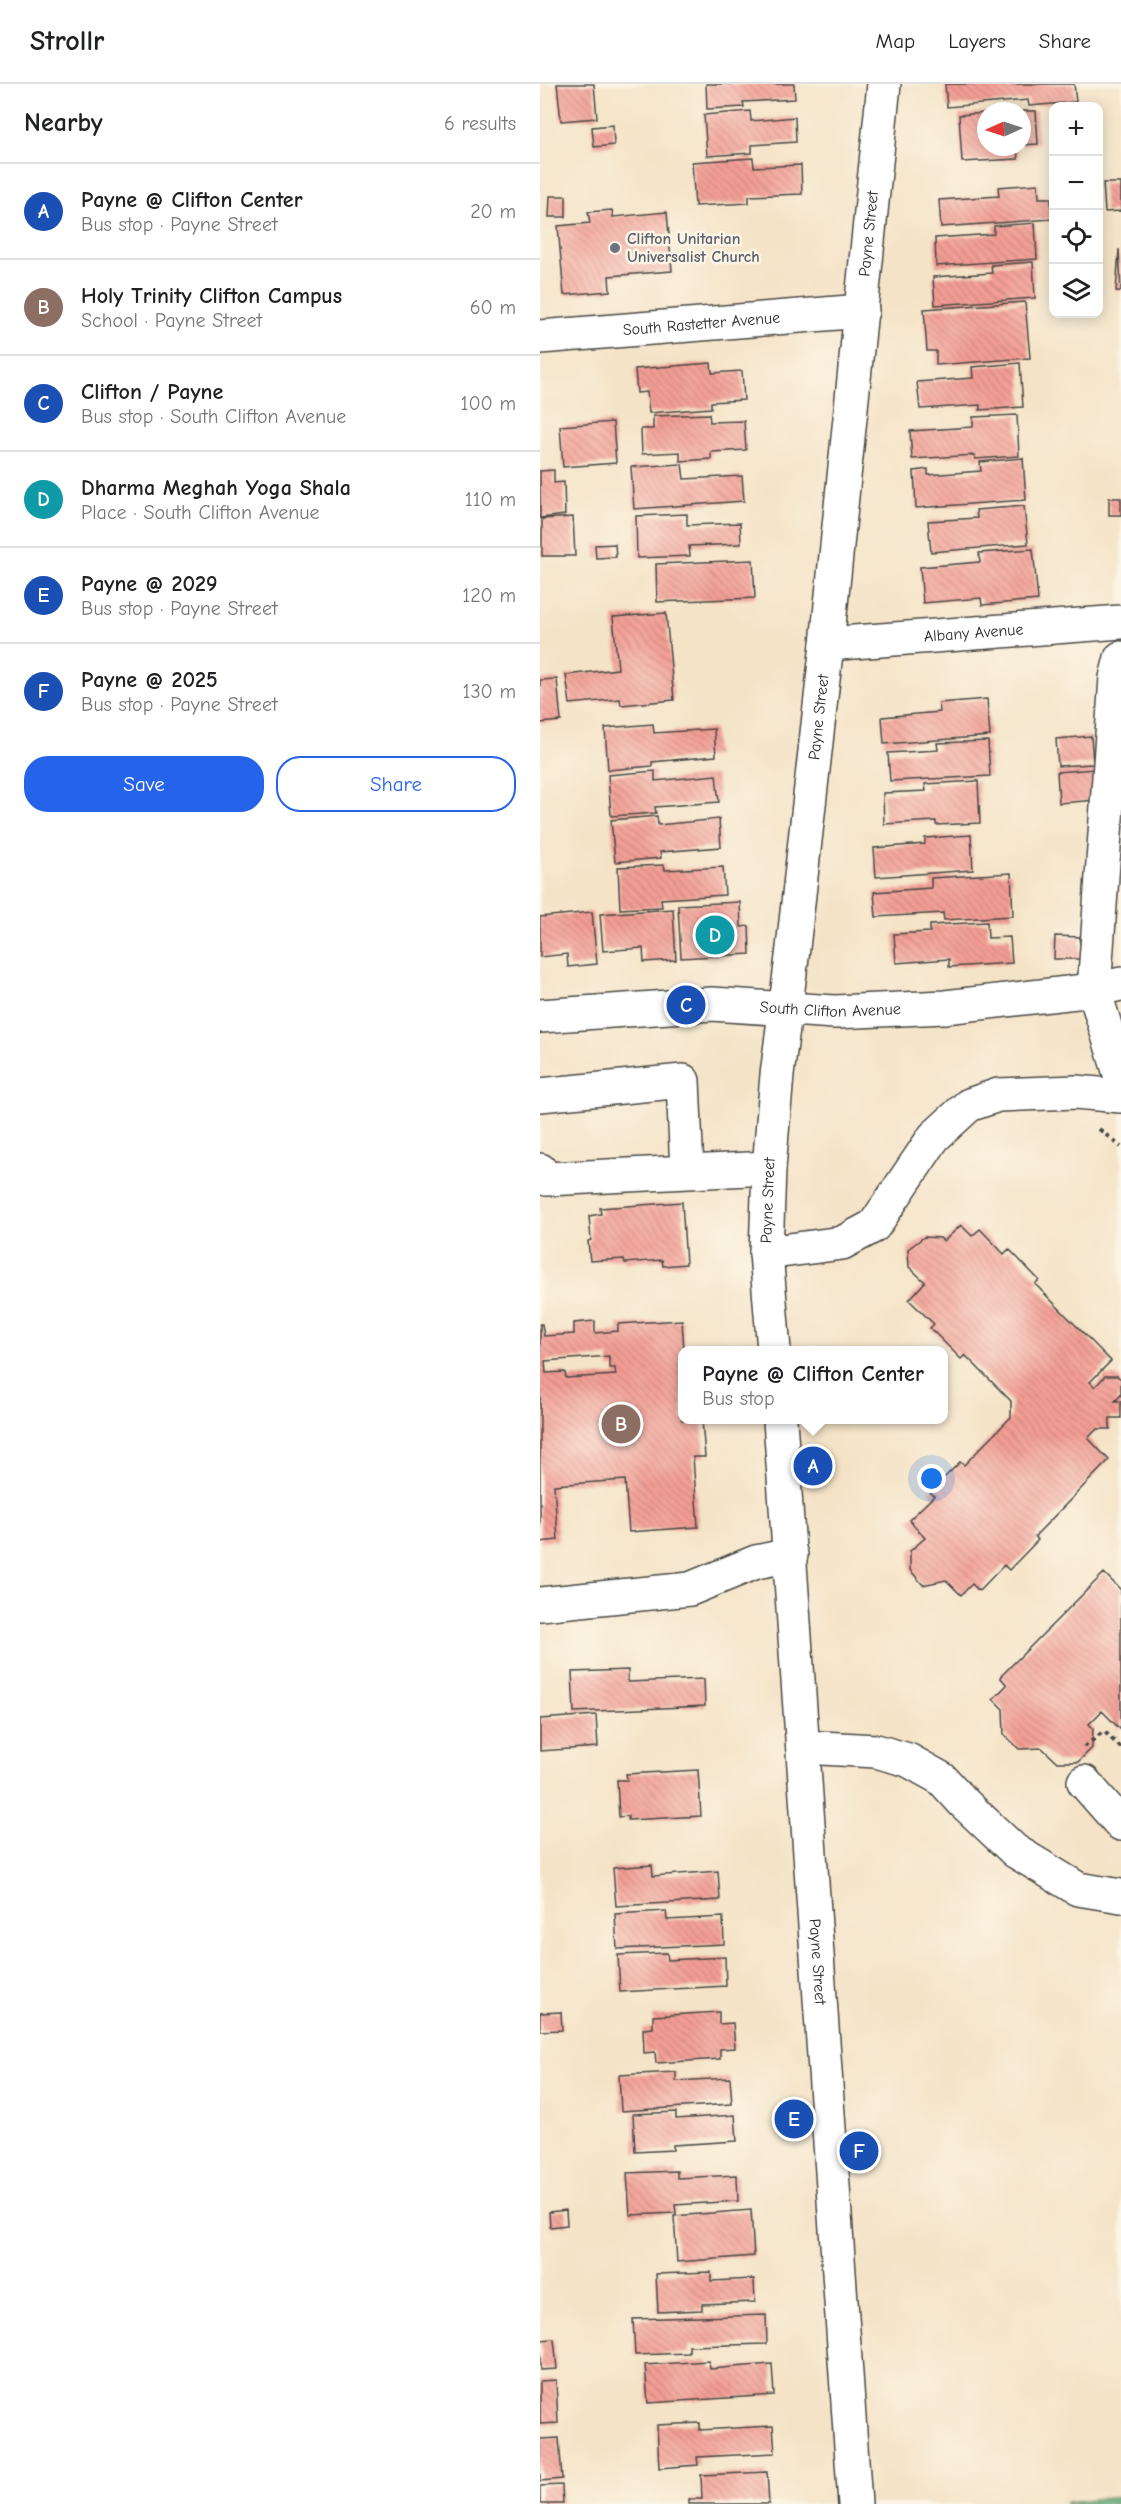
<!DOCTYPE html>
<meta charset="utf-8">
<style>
body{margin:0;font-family:"Comic Neue",sans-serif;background:#f2f2f2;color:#202124}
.controls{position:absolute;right:18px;top:18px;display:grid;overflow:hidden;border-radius:12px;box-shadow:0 3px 15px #0003}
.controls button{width:54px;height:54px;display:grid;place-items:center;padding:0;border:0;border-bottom:2px solid #e0e0e0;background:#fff;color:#202124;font:30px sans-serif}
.compass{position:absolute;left:437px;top:18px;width:54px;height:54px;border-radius:50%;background:#fff;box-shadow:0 3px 15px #0003;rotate:267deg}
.you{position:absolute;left:392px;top:1395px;width:21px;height:21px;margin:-15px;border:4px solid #fff;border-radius:50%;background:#1a73e8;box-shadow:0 0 0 9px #1a73e833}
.badge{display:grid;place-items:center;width:39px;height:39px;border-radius:50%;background:#2563eb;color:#fff;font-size:20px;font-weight:700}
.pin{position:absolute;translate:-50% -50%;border:3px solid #fff;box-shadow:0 2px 6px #0006}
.popup{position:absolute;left:138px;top:1262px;width:270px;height:78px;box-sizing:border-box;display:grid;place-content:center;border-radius:12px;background:#fff;filter:drop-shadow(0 2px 4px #0005);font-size:20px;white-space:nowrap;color:#757577}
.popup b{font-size:22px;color:#202124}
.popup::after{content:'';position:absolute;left:50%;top:100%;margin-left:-12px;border:12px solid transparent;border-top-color:#fff}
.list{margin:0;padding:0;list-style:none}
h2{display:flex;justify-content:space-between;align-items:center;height:78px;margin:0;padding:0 24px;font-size:26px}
h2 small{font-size:20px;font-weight:400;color:#757577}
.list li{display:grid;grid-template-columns:39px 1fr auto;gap:18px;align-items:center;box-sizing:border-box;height:96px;padding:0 24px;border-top:2px solid #e0e0e0}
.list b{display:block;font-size:22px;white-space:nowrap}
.list p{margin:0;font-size:20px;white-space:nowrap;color:#757577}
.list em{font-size:20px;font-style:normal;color:#757577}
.actions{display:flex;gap:12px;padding:18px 24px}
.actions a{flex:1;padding:14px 0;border:2px solid #2563eb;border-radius:24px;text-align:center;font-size:21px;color:#2563eb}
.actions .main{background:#2563eb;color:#fff}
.icon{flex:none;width:33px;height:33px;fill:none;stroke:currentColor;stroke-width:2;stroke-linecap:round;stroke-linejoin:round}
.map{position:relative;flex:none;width:581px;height:2420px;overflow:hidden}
header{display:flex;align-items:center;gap:36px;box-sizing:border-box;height:84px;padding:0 30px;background:#fff;border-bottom:2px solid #e0e0e0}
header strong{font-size:28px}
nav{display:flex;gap:33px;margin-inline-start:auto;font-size:21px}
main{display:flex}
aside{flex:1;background:#fff}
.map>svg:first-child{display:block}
.forest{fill:url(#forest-crowns);stroke:#486e52;stroke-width:1.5}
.building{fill:url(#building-back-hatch);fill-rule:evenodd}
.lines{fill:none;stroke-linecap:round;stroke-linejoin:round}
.minor-casing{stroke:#494742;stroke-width:36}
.path{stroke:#494742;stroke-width:4;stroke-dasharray:4.5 4.5;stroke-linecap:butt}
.minor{stroke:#fff;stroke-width:33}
.worship-dot{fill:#6b7280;stroke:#fcf5e5;stroke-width:2}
.labels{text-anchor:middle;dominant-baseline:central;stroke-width:5;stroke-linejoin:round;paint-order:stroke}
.street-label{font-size:16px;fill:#2b2b2b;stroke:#fcf5e5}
.worship-label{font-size:16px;font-weight:bold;fill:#5b616d;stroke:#fcf5e5;text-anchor:start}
</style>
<header>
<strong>Strollr</strong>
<nav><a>Map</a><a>Layers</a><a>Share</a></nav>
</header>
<main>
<aside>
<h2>Nearby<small>6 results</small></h2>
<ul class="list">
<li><span class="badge" style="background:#1a4fb4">A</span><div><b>Payne @ Clifton Center</b><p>Bus stop · Payne Street</p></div><em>20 m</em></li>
<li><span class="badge" style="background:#8d6e63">B</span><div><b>Holy Trinity Clifton Campus</b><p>School · Payne Street</p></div><em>60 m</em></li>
<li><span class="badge" style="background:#1a4fb4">C</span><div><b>Clifton / Payne</b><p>Bus stop · South Clifton Avenue</p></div><em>100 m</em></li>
<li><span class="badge" style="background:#0f9aa8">D</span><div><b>Dharma Meghah Yoga Shala</b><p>Place · South Clifton Avenue</p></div><em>110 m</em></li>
<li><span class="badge" style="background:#1a4fb4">E</span><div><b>Payne @ 2029</b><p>Bus stop · Payne Street</p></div><em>120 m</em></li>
<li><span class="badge" style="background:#1a4fb4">F</span><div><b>Payne @ 2025</b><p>Bus stop · Payne Street</p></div><em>130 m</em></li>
</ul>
<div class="actions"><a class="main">Save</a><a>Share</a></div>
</aside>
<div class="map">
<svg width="581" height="2420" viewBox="0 0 581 2420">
<defs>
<pattern id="forest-crowns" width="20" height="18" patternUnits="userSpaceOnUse" patternTransform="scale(1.5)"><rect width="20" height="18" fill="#65b078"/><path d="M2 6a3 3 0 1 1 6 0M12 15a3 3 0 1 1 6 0" fill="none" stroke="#538f63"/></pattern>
<pattern id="building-back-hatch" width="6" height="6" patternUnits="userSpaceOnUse" patternTransform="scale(1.5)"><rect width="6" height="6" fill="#f49e95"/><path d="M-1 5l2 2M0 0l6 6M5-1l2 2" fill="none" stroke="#c6817a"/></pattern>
</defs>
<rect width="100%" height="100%" fill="#fcf5e5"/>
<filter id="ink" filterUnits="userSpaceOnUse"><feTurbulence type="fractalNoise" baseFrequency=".0167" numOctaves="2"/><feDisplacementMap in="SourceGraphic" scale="12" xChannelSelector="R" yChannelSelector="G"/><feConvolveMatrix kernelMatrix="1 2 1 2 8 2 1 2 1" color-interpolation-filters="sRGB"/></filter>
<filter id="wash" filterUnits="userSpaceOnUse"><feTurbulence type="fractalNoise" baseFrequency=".008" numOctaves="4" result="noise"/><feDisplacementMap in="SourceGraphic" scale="24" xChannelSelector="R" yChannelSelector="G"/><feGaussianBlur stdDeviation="1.35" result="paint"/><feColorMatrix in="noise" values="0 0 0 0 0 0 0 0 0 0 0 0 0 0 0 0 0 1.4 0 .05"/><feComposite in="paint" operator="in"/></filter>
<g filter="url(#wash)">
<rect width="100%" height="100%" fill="#f4e3c7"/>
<path class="forest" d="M581 2412V2420H525L527 2418Z"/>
<g id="blocks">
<path class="building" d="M17 0H54L57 34 21 37Z
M166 0H254L255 15 203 18 204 23 167 25Z
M405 0H534L536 18 489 22 488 16 407 23Z
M210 27 211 37 255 33 256 58 212 61V69L167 72 164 31Z
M482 27H496L498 60 482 61Z
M446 29V63H477L478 75 422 78 419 31Z
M73 41 74 61 54 63 52 43Z
M213 74 214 83 261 81 262 110 209 112V119L155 122 152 78Z
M563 99H581V127L565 128Z
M498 100 499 114H511L512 135 401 143 399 116 459 112 458 103Z
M10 112H26V133H9Z
M72 126 73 133 127 128 132 187 69 192 70 207 24 211 18 142 50 139 48 128Z
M495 139 497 175 396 182 395 154 454 150V142Z
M579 165 581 207H576Z
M493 178 495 214 395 221 393 193 452 189 451 181Z
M485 218 490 274 396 281V267H387L384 225Z
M171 279 172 289 202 287 204 316 171 318V324L109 329 107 308 97 309 95 285Z
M480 279 483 323 440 326V321L380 325 377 298 433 294 432 283Z
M169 330 170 338 204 337 206 366 171 368V375L140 377V368L102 370 101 345H113V332Z
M477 331 479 372 435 375V371L372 375 370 347 433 343V333Z
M73 338 76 379 23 383 20 342Z
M483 374 486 416 376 424 374 387 388 385V391L441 387 440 378Z
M142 380 144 395 202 392 204 417 94 425 91 383Z
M14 386V399L24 398 25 431 0 434V387Z
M569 414H581V431H569Z
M484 422 488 460 391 468 388 437 437 434 436 426Z
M147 430V441L200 439 201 460 149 462 150 472 97 474 96 432Z
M33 433 35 472H2V435Z
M75 460 76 473 56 474 55 461Z
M493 465 498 516 442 521 441 514 383 519 380 483 440 478 439 469Z
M213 476 215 514 117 518 116 480Z
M126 529 134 616 81 621 80 615 30 620 26 591 78 585 73 533Z
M17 595 21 637 0 639V596Z
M447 615 450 652 344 660 342 633 400 628 399 619Z
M113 640 114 649 174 645 176 672 112 678V682L68 686 65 644Z
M551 652 553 680 518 682 516 655Z
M448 657 450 692 350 697 348 669 398 666 397 659Z
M555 685 558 716 519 719 517 688Z
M115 687V697L176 691 179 718 115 723 116 729 71 732 68 691Z
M438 697 440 739 396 741V737L344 740 343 709 386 707 385 700Z
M117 732 118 741 179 735 181 763 120 768 121 774 75 778 71 736Z
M431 751 433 786 336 793 334 764 385 760V754Z
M124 781 125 786 183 783 185 811 121 815 122 823 80 825 78 783Z
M471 789 473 832 404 836 403 829 336 833 334 808 391 804V794Z
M200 818 201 843 209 842 210 870 141 874 138 821Z
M133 825 136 876 104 878 103 864 63 867 60 830Z
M52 828 57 880 28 883 27 870 0 873V833Z
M447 838 448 854 470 853 472 879 409 883V875L356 879 354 850 390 848V841Z
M515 852 540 853V875H514Z
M142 1118 146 1180 123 1182 122 1176 85 1179 84 1175 50 1177 48 1157 51 1156 49 1132 61 1130 60 1124Z
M421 1141 432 1152 440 1145 464 1170 469 1165 499 1196 495 1200 571 1277 550 1298 555 1303 565 1292H577L581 1295V1311L575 1317H581V1334H570V1345H557L548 1354 569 1376 495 1452 498 1456 469 1486 464 1481 439 1507 432 1500 421 1511 406 1496 383 1501 370 1486V1467L385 1454 369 1436 394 1412 390 1408 420 1378 424 1381 471 1333V1317L425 1271 421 1275 390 1244 394 1240 369 1216 385 1198 369 1183 368 1165 384 1153 400 1154 404 1157Z
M142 1236 144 1266H142V1336H162L165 1373H153L158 1443 89 1448 85 1396 14 1401 18 1456 0 1458V1240H2L4 1252 34 1250V1239L55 1237V1249L78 1247V1240ZM69 1272V1284H75L76 1291 26 1294 25 1288 6 1289 5 1277Z
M564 1489 581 1506V1646L562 1627 549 1640 553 1644 552 1664 538 1678H517L502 1664 479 1665 464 1650 463 1625 453 1615 467 1601 460 1593Z
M88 1586V1598L164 1595 165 1622 34 1628 32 1588Z
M56 1631 58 1663 0 1667V1635Z
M158 1686 161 1732 88 1736V1732L79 1733 77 1696H87L86 1690Z
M112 1781 113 1792 178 1787 180 1816 76 1822 73 1784Z
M126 1827 127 1836 183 1833 184 1860 77 1865 75 1830Z
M127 1869 128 1876 185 1873 186 1902 80 1908 78 1871Z
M21 1928 22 1946 0 1947V1929Z
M179 1928V1940L193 1939 195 1964 180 1965V1975L116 1979 115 1968 104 1969 103 1945 113 1944V1932Z
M136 1988V1997L190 1994 192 2020 81 2027 79 1991Z
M136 2028V2035L195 2031 197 2057 133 2061V2066L95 2068 93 2030Z
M137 2087V2094L197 2091 198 2117 135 2121 136 2129 90 2131 87 2089Z
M26 2126 27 2141 10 2143 9 2128Z
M211 2126 214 2172 137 2178 134 2132Z
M171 2188V2197L214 2195 215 2218 162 2220V2226L118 2228 116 2190Z
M226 2231 227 2260 149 2262V2269L95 2271 93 2235Z
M14 2255 17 2285 0 2286V2256Z
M169 2277 170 2285 232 2280 234 2311 108 2319 105 2281Z
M16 2296 18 2339 0 2340V2297Z
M160 2339V2346L233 2342 235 2369 157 2373 158 2381 119 2384 117 2341Z
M19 2354 22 2395 0 2397V2355Z
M227 2388 229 2420H149V2415H162L161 2391Z
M22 2401 23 2420H0V2402Z"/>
</g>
</g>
<g filter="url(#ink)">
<use href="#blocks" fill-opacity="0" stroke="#494742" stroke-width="1.5"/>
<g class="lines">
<defs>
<g id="minor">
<path id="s1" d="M0 253 322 227"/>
<path id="s2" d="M287 560 581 538"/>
<path d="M581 574 576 594 554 906 581 993"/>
<path id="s3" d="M0 932 172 920 295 928 405 923 554 906 581 900"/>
<path d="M0 1011 143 997 147 1087"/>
<path d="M0 1086 7 1095 229 1084"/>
<path d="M226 1169 302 1159 334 1142 394 1053 429 1021 458 1011 536 1008 581 1012"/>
<path id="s4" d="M234 1266 226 1169 229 1084 237 991 252 873 287 560 344 0"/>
<path id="s5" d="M240 1336 315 2420"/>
<path d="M0 1520 150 1505 216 1478 251 1471"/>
<path d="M263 1663 336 1667 368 1676 402 1695 424 1719 475 1767 538 1805 581 1812"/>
<path d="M544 1698 581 1740"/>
</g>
</defs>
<use href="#minor" class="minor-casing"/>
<path class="path" d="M559 1045 581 1063
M544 1663 564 1647 581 1664"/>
<use href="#minor" class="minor"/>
</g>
</g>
<circle class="worship-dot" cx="75" cy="164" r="6"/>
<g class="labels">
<g class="street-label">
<text stroke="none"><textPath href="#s4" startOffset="1122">Payne Street</textPath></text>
<text stroke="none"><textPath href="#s1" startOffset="162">South Rastetter Avenue</textPath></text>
<text stroke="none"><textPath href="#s2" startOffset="147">Albany Avenue</textPath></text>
<text stroke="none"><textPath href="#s4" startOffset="636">Payne Street</textPath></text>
<text stroke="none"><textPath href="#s3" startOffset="291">South Clifton Avenue</textPath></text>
<text stroke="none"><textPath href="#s4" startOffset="150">Payne Street</textPath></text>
<text stroke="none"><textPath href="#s5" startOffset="543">Payne Street</textPath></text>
</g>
<g class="worship-label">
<text x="87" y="155">Clifton Unitarian<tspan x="87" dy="18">Universalist Church</tspan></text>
</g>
</g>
</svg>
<div class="controls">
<button>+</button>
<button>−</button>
<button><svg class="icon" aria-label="locate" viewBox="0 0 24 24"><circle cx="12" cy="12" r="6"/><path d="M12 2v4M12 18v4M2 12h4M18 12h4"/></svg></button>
<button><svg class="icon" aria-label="layers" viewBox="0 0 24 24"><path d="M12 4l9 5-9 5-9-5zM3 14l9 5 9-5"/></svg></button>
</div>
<svg class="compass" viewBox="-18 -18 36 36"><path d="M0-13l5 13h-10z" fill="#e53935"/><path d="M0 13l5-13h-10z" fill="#757577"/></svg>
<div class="you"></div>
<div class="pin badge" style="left:273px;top:1382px;background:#1a4fb4">A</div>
<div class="popup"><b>Payne @ Clifton Center</b>Bus stop</div>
<div class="pin badge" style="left:81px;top:1340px;background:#8d6e63">B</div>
<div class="pin badge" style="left:146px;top:921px;background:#1a4fb4">C</div>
<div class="pin badge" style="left:175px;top:851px;background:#0f9aa8">D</div>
<div class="pin badge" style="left:254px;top:2035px;background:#1a4fb4">E</div>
<div class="pin badge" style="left:319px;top:2067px;background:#1a4fb4">F</div>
</div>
</main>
